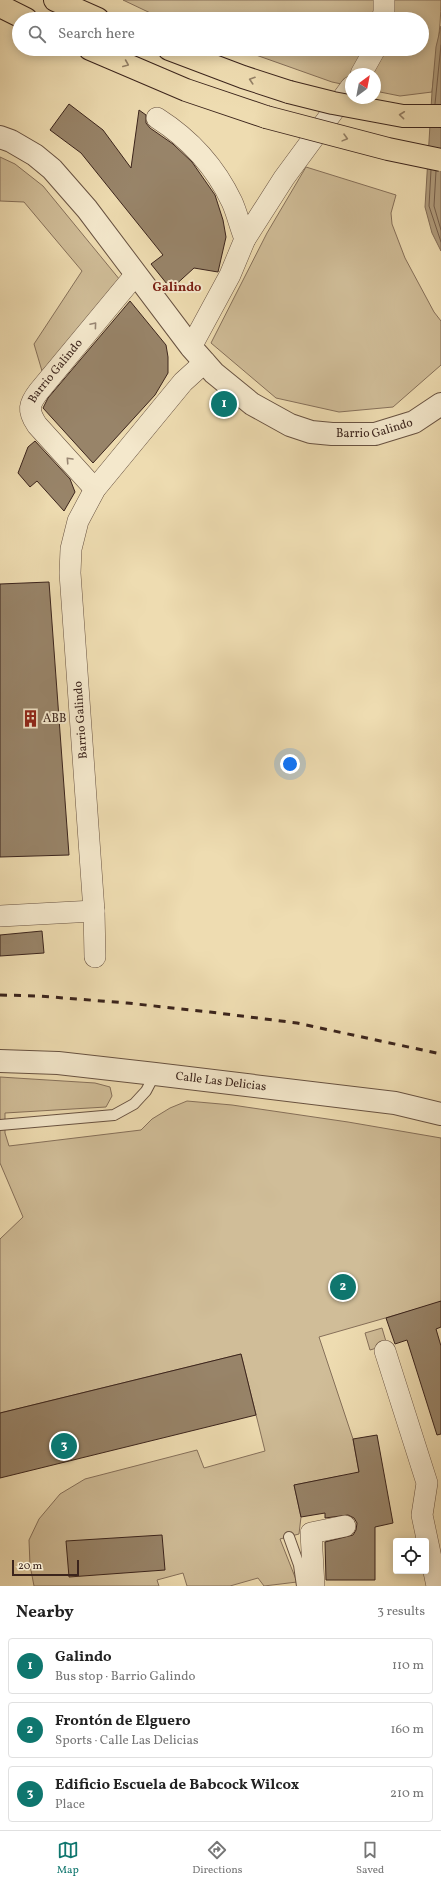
<!DOCTYPE html>
<meta charset="utf-8">
<style>
body{margin:0;font-family:Vollkorn,serif;background:#f2f2f2;color:#222}
.controls{position:absolute;right:12px;bottom:12px;display:grid;overflow:hidden;border-radius:4px;box-shadow:0 2px 10px #0003}
.controls button{width:36px;height:36px;display:grid;place-items:center;padding:0;border:0;border-bottom:1px solid #e0e0e0;background:#fff;color:#222;font:20px sans-serif}
.compass{position:absolute;left:345px;top:68px;width:36px;height:36px;border-radius:50%;background:#fff;box-shadow:0 2px 10px #0003;rotate:32deg}
.scale{position:absolute;left:12px;bottom:10px;width:67px;box-sizing:border-box;padding-left:4px;border:2px solid #3b241c;border-top:0;font-size:11px;line-height:14px;white-space:nowrap;color:#3b241c;-webkit-text-stroke:3px #f4e8cc;paint-order:stroke}
.you{position:absolute;left:290px;top:764px;width:14px;height:14px;margin:-10px;border:3px solid #fff;border-radius:50%;background:#1a73e8;box-shadow:0 0 0 6px #1a73e833}
.badge{display:grid;place-items:center;width:26px;height:26px;border-radius:50%;background:#0f766e;color:#fff;font-size:13px;font-weight:700}
.pin{position:absolute;translate:-50% -50%;border:2px solid #fff;box-shadow:0 1px 4px #0006}
.list{margin:0;padding:0;list-style:none}
h2{display:flex;justify-content:space-between;align-items:center;height:52px;margin:0;padding:0 16px;font-size:17px}
h2 small{font-size:13px;font-weight:400;color:#767676}
.list li{display:grid;grid-template-columns:26px 1fr auto;gap:12px;align-items:center;box-sizing:border-box;height:56px;margin:0 8px 8px;padding:0 8px;border:1px solid #e0e0e0;border-radius:4px}
.list b{display:block;font-size:15px;white-space:nowrap}
.list p{margin:0;font-size:13px;white-space:nowrap;color:#767676}
.list em{font-size:13px;font-style:normal;color:#767676}
.icon{flex:none;width:22px;height:22px;fill:none;stroke:currentColor;stroke-width:2;stroke-linecap:round;stroke-linejoin:round}
.map{position:relative;flex:none;width:441px;height:1586px;overflow:hidden}
.search{position:absolute;background:#fff;box-shadow:0 2px 10px #0003;left:12px;right:12px;top:12px;height:44px;display:flex;align-items:center;gap:10px;box-sizing:border-box;padding:0 14px;border-radius:22px;color:#767676;font-size:15px}
.sheet{height:244px;background:#fff}
nav{display:flex;justify-content:space-around;align-items:center;box-sizing:border-box;height:56px;border-top:1px solid #e0e0e0;background:#fff;font-size:11px;color:#767676}
nav a{display:grid;justify-items:center;gap:2px}
nav .on{color:#0f766e}
.map>svg:first-child{display:block}
.green{fill:#d0bd98;stroke:#86705a}
.water{fill:#b19d7e;stroke:#826d57}
.lines{fill:none;stroke-linecap:round;stroke-linejoin:round}
.shore{stroke:#76604d;stroke-width:1}
.building{fill:#988469;stroke:#3b241c}
.service-casing{stroke:#685241;stroke-width:12}
.minor-casing{stroke:#685241;stroke-width:22}
.tertiary-casing{stroke:#685241;stroke-width:24}
.motorway-casing{stroke:#3b241c;stroke-width:24}
.service{stroke:#f4e8cc;stroke-width:10}
.minor{stroke:#f4e8cc;stroke-width:21}
.tertiary{stroke:#f4e8cc;stroke-width:22}
.motorway{stroke:#eedcb1;stroke-width:22}
.rail{stroke:#3b241c;stroke-width:3;stroke-dasharray:7 7;stroke-linecap:butt}
.motorway-bridge-casing{stroke:#3b241c;stroke-width:24;stroke-linecap:butt}
.motorway-bridge{stroke:#eedcb1;stroke-width:22}
.oneway{stroke:#948066}
.oneway2{stroke:#988674}
.labels{text-anchor:middle;dominant-baseline:central;stroke-width:4;stroke-linejoin:round;paint-order:stroke}
.street-label{font-size:12px;fill:#3b241c;stroke:#f4e8cc}
.poi-label{font-size:12px;fill:#3b241c;stroke:#f4e8cc;text-anchor:start}
.neighbourhood-label{font-size:13px;font-weight:bold;fill:#7a1f14;stroke:#f4e8cc}
</style>
<div class="map">
<svg width="441" height="1586" viewBox="0 0 441 1586">
<rect width="100%" height="100%" fill="#eedcb1"/>
<filter id="stains"><feTurbulence type="fractalNoise" baseFrequency=".005" numOctaves="4"/><feColorMatrix values="0 0 0 0 .2 0 0 0 0 .09 0 0 0 0 .02 0 0 0 .5 -.17"/></filter>
<radialGradient id="worn" r=".72"><stop offset=".6" stop-color="#630" stop-opacity="0"/><stop offset="1" stop-color="#630" stop-opacity=".3"/></radialGradient>
<path class="green" d="M123 0H441C441 31 435 61 432 92L400 96 375 91V74H351V86L332 82 239 49H422V19H163Z
M0 157 15 164 43 186 120 280 42 371 34 344 82 271 24 202 0 201Z
M306 167 396 195 391 213 392 224 405 258 434 312 441 321V365L393 407 339 412 276 398 211 343 267 233Z
M0 1077 95 1083 110 1087 112 1096 106 1107 5 1113V1133L9 1146 141 1130 152 1119 170 1108 187 1101 232 1105 348 1122 441 1138V1302L319 1337 353 1439 362 1489 340 1476 294 1485 301 1517 299 1534 280 1539 297 1582 264 1586 258 1578 230 1586H187L183 1573 157 1580 159 1586H34L30 1565 29 1540 39 1519 60 1494 85 1479 197 1450 204 1468 265 1451 241 1354 0 1413V1239L23 1217 0 1163Z
M382 1328 387 1345 370 1350 365 1333Z"/>
<path class="water" d="M441 26V251L432 233 425 207 432 92 436 47Z"/>
<g class="lines">
<path class="shore" d="M435 104 441 45
M431 170 429 206 441 242
M436 171 434 206 441 230"/>
</g>
<path class="building" d="M69 104 103 130 131 168 139 110 146 115V123L150 128 173 144 192 162 215 195 223 220 226 237 218 272 194 268 171 289 151 264 163 255 81 153 50 130Z
M130 301 166 345 168 357V373L155 395 93 463 43 408 48 398Z
M35 441 70 479 75 492 64 511 37 481 30 487 18 473 28 447Z
M49 582 69 855 0 857V584Z
M42 931 44 953 0 956V935Z
M441 1301V1327L436 1329 441 1346V1434L437 1435 407 1340 395 1344 386 1318Z
M241 1354 256 1415 0 1478V1413Z
M377 1435 393 1523 375 1527V1580H326L325 1542 353 1535 356 1530 357 1523 354 1518 348 1515 325 1518V1513L301 1517 294 1485 359 1472 353 1439Z
M162 1535 165 1570 69 1577 66 1541Z"/>
<g class="lines">
<defs>
<path id="service" d="M0 1125 114 1115 134 1104 146 1091 155 1074
M289 1537 299 1565 302 1586"/>
<g id="minor">
<path d="M382 19 384 12V0"/>
<path d="M361 74 375 49"/>
<path d="M157 118C190 139 215 166 232 202 237 213 240 227 245 239L230 275 191 347"/>
<path d="M245 239 284 178 351 87"/>
<path id="s1" d="M95 489 37 425C27 410 29 404 39 391L136 274"/>
<path d="M0 916 94 911"/>
<path d="M95 957 94 911 70 573 71 549 78 521 95 489 183 382 205 362"/>
<path d="M385 1351 427 1483 422 1515 437 1586"/>
<path d="M314 1586 311 1533 345 1526"/>
</g>
<g id="tertiary">
<path id="s2" d="M0 137 11 141 35 155 52 169 87 209 191 347 214 373 252 404 290 425 311 432 332 434H375L414 422 441 404"/>
<path id="s3" d="M0 1061 58 1063 155 1074 395 1103 441 1114"/>
</g>
<path id="motorway" d="M55 0 98 19
M0 6 26 19
M90 49 186 90 266 117
M169 49 243 77 289 92"/>
</defs>
<use href="#service" class="service-casing"/>
<use href="#minor" class="minor-casing"/>
<use href="#tertiary" class="tertiary-casing"/>
<use href="#motorway" class="motorway-casing"/>
<use href="#service" class="service"/>
<use href="#minor" class="minor"/>
<use href="#tertiary" class="tertiary"/>
<use href="#motorway" class="motorway"/>
<path class="rail" d="M0 995 39 996 127 1003 210 1012 297 1023 441 1054"/>
<defs>
<path id="motorway-bridge" d="M289 92 333 103 403 116H441
M266 117 388 149 441 160"/>
</defs>
<use href="#motorway-bridge" class="motorway-bridge-casing"/>
<use href="#motorway-bridge" class="motorway-bridge"/>
</g>
<defs><path id="oneway-chevron" d="M-2-3.5L2.5 0L-2 3.5" fill="none" stroke-width="1.6" stroke-linecap="round" stroke-linejoin="round"/></defs>
<g class="oneway">
<use href="#oneway-chevron" transform="translate(126 64) rotate(23)"/>
<use href="#oneway-chevron" transform="translate(252 80) rotate(-162)"/>
<use href="#oneway-chevron" transform="translate(402 115) rotate(-174)"/>
<use href="#oneway-chevron" transform="translate(345 138) rotate(15)"/>
</g>
<g class="oneway2">
<use href="#oneway-chevron" transform="translate(94 325) rotate(-50)"/>
<use href="#oneway-chevron" transform="translate(69 460) rotate(-133)"/>
</g>
<defs>
<symbol id="building-bare" viewBox="-9 -9 18 18"><path d="M-4-6H4V6H1V3H-1V6H-4ZM-2.5-4.3h1.7v1.8h-1.7ZM.8-4.3h1.7v1.8H.8ZM-2.5-1h1.7V.8h-1.7ZM.8-1h1.7V.8H.8Z" fill="#8f2418" stroke="#f4e8cc" stroke-width="2.5" paint-order="stroke"/></symbol>
</defs>
<g fill-rule="evenodd">
<use href="#building-bare" x="18" y="706" width="25" height="25"/>
</g>
<g class="labels">
<g class="street-label">
<text stroke="none"><textPath href="#s1" startOffset="150">Barrio Galindo</textPath></text>
<text stroke="none"><textPath href="#s2" startOffset="501">Barrio Galindo</textPath></text>
<text transform="translate(81 720) rotate(-94)">Barrio Galindo</text>
<text stroke="none"><textPath href="#s3" startOffset="222">Calle Las Delicias</textPath></text>
</g>
<g class="poi-label">
<text x="43" y="719">ABB</text>
</g>
<g class="neighbourhood-label">
<text x="177" y="288">Galindo</text>
</g>
</g>
<rect width="100%" height="100%" filter="url(#stains)"/>
<rect width="100%" height="100%" fill="url(#worn)"/>
</svg>
<div class="controls">
<button><svg class="icon" aria-label="locate" viewBox="0 0 24 24"><circle cx="12" cy="12" r="6"/><path d="M12 2v4M12 18v4M2 12h4M18 12h4"/></svg></button>
</div>
<svg class="compass" viewBox="-18 -18 36 36"><path d="M0-13l5 13h-10z" fill="#e53935"/><path d="M0 13l5-13h-10z" fill="#767676"/></svg>
<div class="scale">20 m</div>
<div class="you"></div>
<div class="pin badge" style="left:224px;top:404px">1</div>
<div class="pin badge" style="left:343px;top:1287px">2</div>
<div class="pin badge" style="left:64px;top:1446px">3</div>
<div class="search"><svg class="icon" aria-label="search" viewBox="0 0 24 24"><circle cx="10" cy="10" r="6"/><path d="M15 15l6 6"/></svg>Search here</div>
</div>
<section class="sheet">
<h2>Nearby<small>3 results</small></h2>
<ul class="list">
<li><span class="badge">1</span><div><b>Galindo</b><p>Bus stop · Barrio Galindo</p></div><em>110 m</em></li>
<li><span class="badge">2</span><div><b>Frontón de Elguero</b><p>Sports · Calle Las Delicias</p></div><em>160 m</em></li>
<li><span class="badge">3</span><div><b>Edificio Escuela de Babcock Wilcox</b><p>Place</p></div><em>210 m</em></li>
</ul>
</section>
<nav>
<a class="on"><svg class="icon" aria-label="map" viewBox="0 0 24 24"><path d="M3 6l6-2 6 2 6-2v14l-6 2-6-2-6 2zM9 4v14M15 6v14"/></svg>Map</a>
<a><svg class="icon" aria-label="directions" viewBox="0 0 24 24"><path d="M12 3l9 9-9 9-9-9zM9 14v-3h6M13 9l2 2-2 2"/></svg>Directions</a>
<a><svg class="icon" aria-label="saved" viewBox="0 0 24 24"><path d="M7 4h10v16l-5-4-5 4z"/></svg>Saved</a>
</nav>
